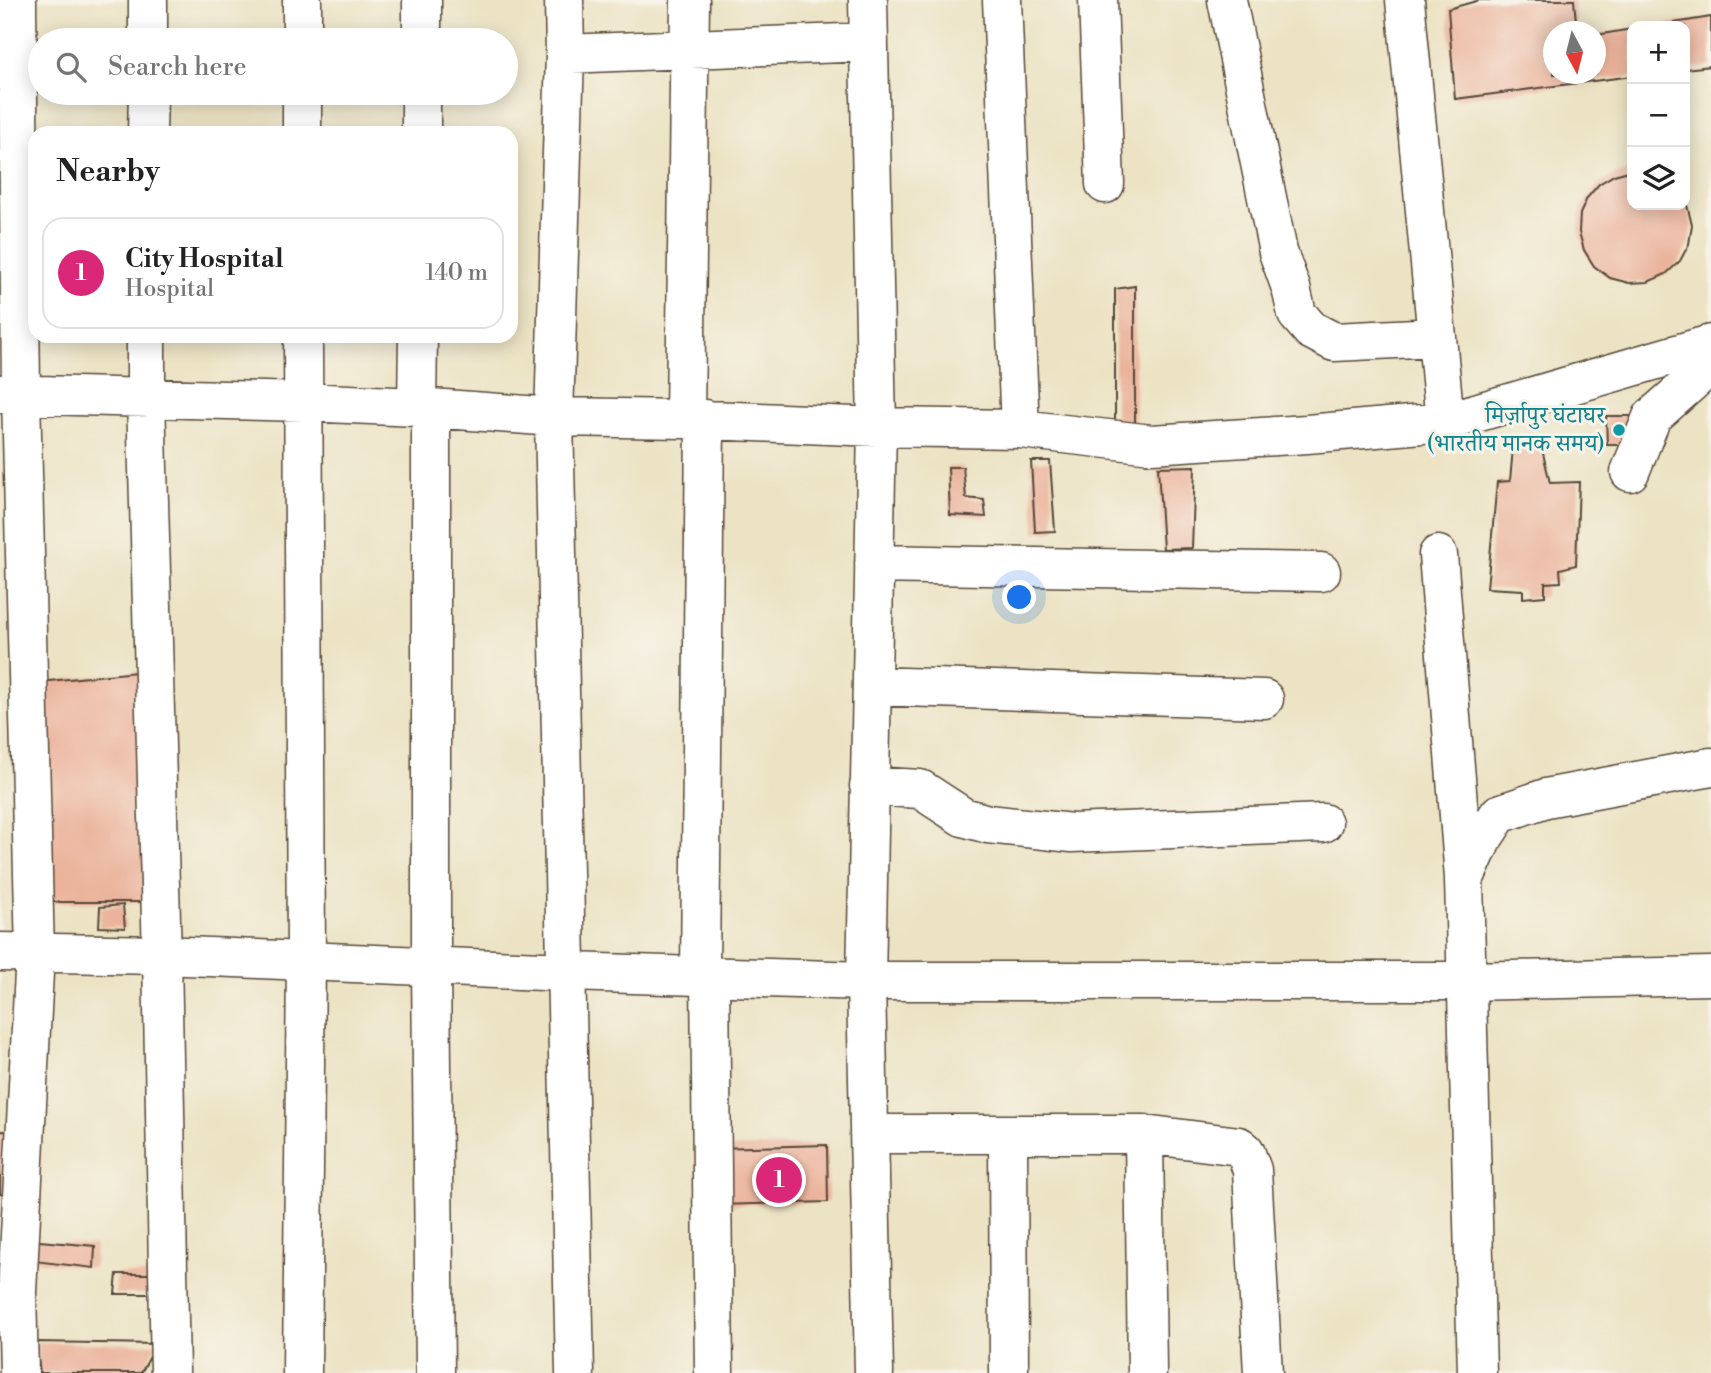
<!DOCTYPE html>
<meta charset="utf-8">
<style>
body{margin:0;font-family:"Libre Bodoni","Noto Serif Devanagari",serif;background:#f2f2f2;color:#222}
.controls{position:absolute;right:21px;top:21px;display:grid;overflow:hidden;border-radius:14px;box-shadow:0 4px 18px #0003}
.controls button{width:63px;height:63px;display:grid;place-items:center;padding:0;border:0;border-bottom:2px solid #e0e0e0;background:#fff;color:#222;font:35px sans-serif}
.compass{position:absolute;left:1543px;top:21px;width:63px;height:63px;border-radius:50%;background:#fff;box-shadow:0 4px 18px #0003;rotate:173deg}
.you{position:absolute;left:1020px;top:598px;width:24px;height:24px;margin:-18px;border:5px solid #fff;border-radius:50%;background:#1a73e8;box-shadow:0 0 0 10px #1a73e833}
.badge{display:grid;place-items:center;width:46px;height:46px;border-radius:50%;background:#db2777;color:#fff;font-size:23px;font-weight:700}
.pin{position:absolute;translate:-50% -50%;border:4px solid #fff;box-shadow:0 2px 7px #0006}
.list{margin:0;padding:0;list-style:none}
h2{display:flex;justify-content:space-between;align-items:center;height:91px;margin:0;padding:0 28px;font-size:30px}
h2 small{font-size:23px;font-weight:400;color:#767676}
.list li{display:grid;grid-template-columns:46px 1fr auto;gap:21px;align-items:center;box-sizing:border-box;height:112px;margin:0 14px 14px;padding:0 14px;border:2px solid #e0e0e0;border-radius:21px}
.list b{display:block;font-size:26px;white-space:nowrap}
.list p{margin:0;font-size:23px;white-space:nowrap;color:#767676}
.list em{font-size:23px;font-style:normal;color:#767676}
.icon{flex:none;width:38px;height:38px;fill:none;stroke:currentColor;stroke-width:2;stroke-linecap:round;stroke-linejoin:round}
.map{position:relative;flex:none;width:1711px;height:1373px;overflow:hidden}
.search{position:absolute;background:#fff;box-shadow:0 4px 18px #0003;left:28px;top:28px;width:490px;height:77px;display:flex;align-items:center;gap:18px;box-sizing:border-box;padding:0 24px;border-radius:38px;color:#767676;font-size:26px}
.panel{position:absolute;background:#fff;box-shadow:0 4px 18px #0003;left:28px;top:126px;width:490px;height:217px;border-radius:21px}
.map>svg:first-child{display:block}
.building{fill:#ebb39b}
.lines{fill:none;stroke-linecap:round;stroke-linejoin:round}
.minor-casing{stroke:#564637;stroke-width:41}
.major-casing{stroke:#564637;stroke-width:41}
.minor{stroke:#fff;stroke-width:38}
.major{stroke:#fff;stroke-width:38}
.culture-dot{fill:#0f9aa8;stroke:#f7f3e8;stroke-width:2.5}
.labels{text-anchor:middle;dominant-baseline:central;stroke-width:6;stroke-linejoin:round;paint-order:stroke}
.culture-label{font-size:24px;fill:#0d838f;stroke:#f7f3e8;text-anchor:end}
</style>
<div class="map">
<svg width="1711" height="1373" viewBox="0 0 1711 1373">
<rect width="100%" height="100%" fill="#f7f3e8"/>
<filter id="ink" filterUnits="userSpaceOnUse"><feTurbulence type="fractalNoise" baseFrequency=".0143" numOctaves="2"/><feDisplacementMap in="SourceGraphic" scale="14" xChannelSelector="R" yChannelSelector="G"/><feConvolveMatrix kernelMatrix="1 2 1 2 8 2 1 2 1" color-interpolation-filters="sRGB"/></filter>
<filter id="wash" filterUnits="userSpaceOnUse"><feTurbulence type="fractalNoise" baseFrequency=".00686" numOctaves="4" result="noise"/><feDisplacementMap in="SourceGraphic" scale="28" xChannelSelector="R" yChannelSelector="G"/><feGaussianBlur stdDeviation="1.57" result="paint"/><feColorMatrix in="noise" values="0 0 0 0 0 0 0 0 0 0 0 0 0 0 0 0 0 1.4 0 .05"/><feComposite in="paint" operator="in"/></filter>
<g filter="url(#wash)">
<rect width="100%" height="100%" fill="#ece3c4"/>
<g id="blocks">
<path class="building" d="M1480 0H1574L1577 32H1554V74H1596V35L1632 29V76L1455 99 1448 9Z
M1711 17V66L1685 69V26L1662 25Z
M1632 170V205H1687L1692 225 1689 244 1680 261 1666 274 1648 282 1629 283 1610 278 1594 266 1584 250 1579 232 1580 214 1587 198 1599 184 1614 175Z
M1135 286V433L1115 435V289Z
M1606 416H1631L1632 445H1607Z
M1513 448 1542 449 1550 483 1579 482 1576 565 1560 569 1561 582 1545 583V596L1523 598V590L1487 588 1497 482 1510 481Z
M1031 461H1050L1055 531 1035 532Z
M1195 466 1192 548 1163 549 1158 467Z
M948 467H963L966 498 984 500 986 517 950 515Z
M146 671 150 902H42L40 682Z
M123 905 125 928 99 927 100 907Z
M0 1131 19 1132 15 1195 0 1194Z
M827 1145 828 1202 717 1205 715 1148Z
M28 1240 95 1246 94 1268 25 1260Z
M117 1274H162L163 1294H115Z
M36 1342 157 1344 141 1373H40Z"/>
</g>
</g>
<g filter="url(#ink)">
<use href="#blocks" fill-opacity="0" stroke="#564637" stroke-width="2"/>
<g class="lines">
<defs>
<path id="minor" d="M17 0 21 394 35 954 17 1291 19 1373
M302 0V40
M564 0 565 54 554 417 575 1373
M868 0 877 427 866 981 874 1373
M1002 0 1020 429
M1098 0 1105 184
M1227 0 1278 252 1291 288 1297 314 1311 330 1334 342 1437 337
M1405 0 1445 422
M148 40V0
M422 40V0
M565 54 869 42
M302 93V133
M147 133 148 93
M421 133V93
M146 336V398L162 955 170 1373
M0 394 303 402 417 407 554 417 685 419 877 427 1020 429 1152 444 1307 434 1445 422 1711 344
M417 407 418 336
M431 408V966L435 1373
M685 419 690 0
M1630 472 1652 417 1711 365
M1438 555 1464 878
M874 564 1321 572
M872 686 1264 699
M869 786 920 789 963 817 988 824 1072 833 1323 823
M700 975 705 419
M710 976 714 1373
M869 1134H1144L1239 1146 1245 1151 1252 1170 1263 1373
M1008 1134 1009 1373
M1144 1134 1147 1373
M302 1373 306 961 303 336
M1477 1373 1464 880 1482 840 1499 814 1546 798 1711 767"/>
<path id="major" d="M0 952 162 955 568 972 866 981H1466L1711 976"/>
</defs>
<use href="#minor" class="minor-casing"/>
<use href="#major" class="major-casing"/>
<use href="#minor" class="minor"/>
<use href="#major" class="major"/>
</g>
</g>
<circle class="culture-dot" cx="1619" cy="430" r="7"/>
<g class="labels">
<g class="culture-label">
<text x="1605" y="416">मिर्ज़ापुर घंटाघर<tspan x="1605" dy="28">(भारतीय मानक समय)</tspan></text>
</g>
</g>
</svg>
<div class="controls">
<button>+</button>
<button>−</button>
<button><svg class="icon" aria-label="layers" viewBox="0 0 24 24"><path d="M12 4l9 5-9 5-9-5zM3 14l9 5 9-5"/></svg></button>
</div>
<svg class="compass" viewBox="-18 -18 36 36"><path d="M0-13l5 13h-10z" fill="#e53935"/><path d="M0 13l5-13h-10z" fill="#767676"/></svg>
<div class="you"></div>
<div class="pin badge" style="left:779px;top:1180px">1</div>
<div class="search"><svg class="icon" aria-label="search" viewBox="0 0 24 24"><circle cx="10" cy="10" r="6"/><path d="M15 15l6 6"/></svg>Search here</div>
<section class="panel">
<h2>Nearby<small></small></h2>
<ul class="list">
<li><span class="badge">1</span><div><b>City Hospital</b><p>Hospital</p></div><em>140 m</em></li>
</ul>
</section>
</div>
